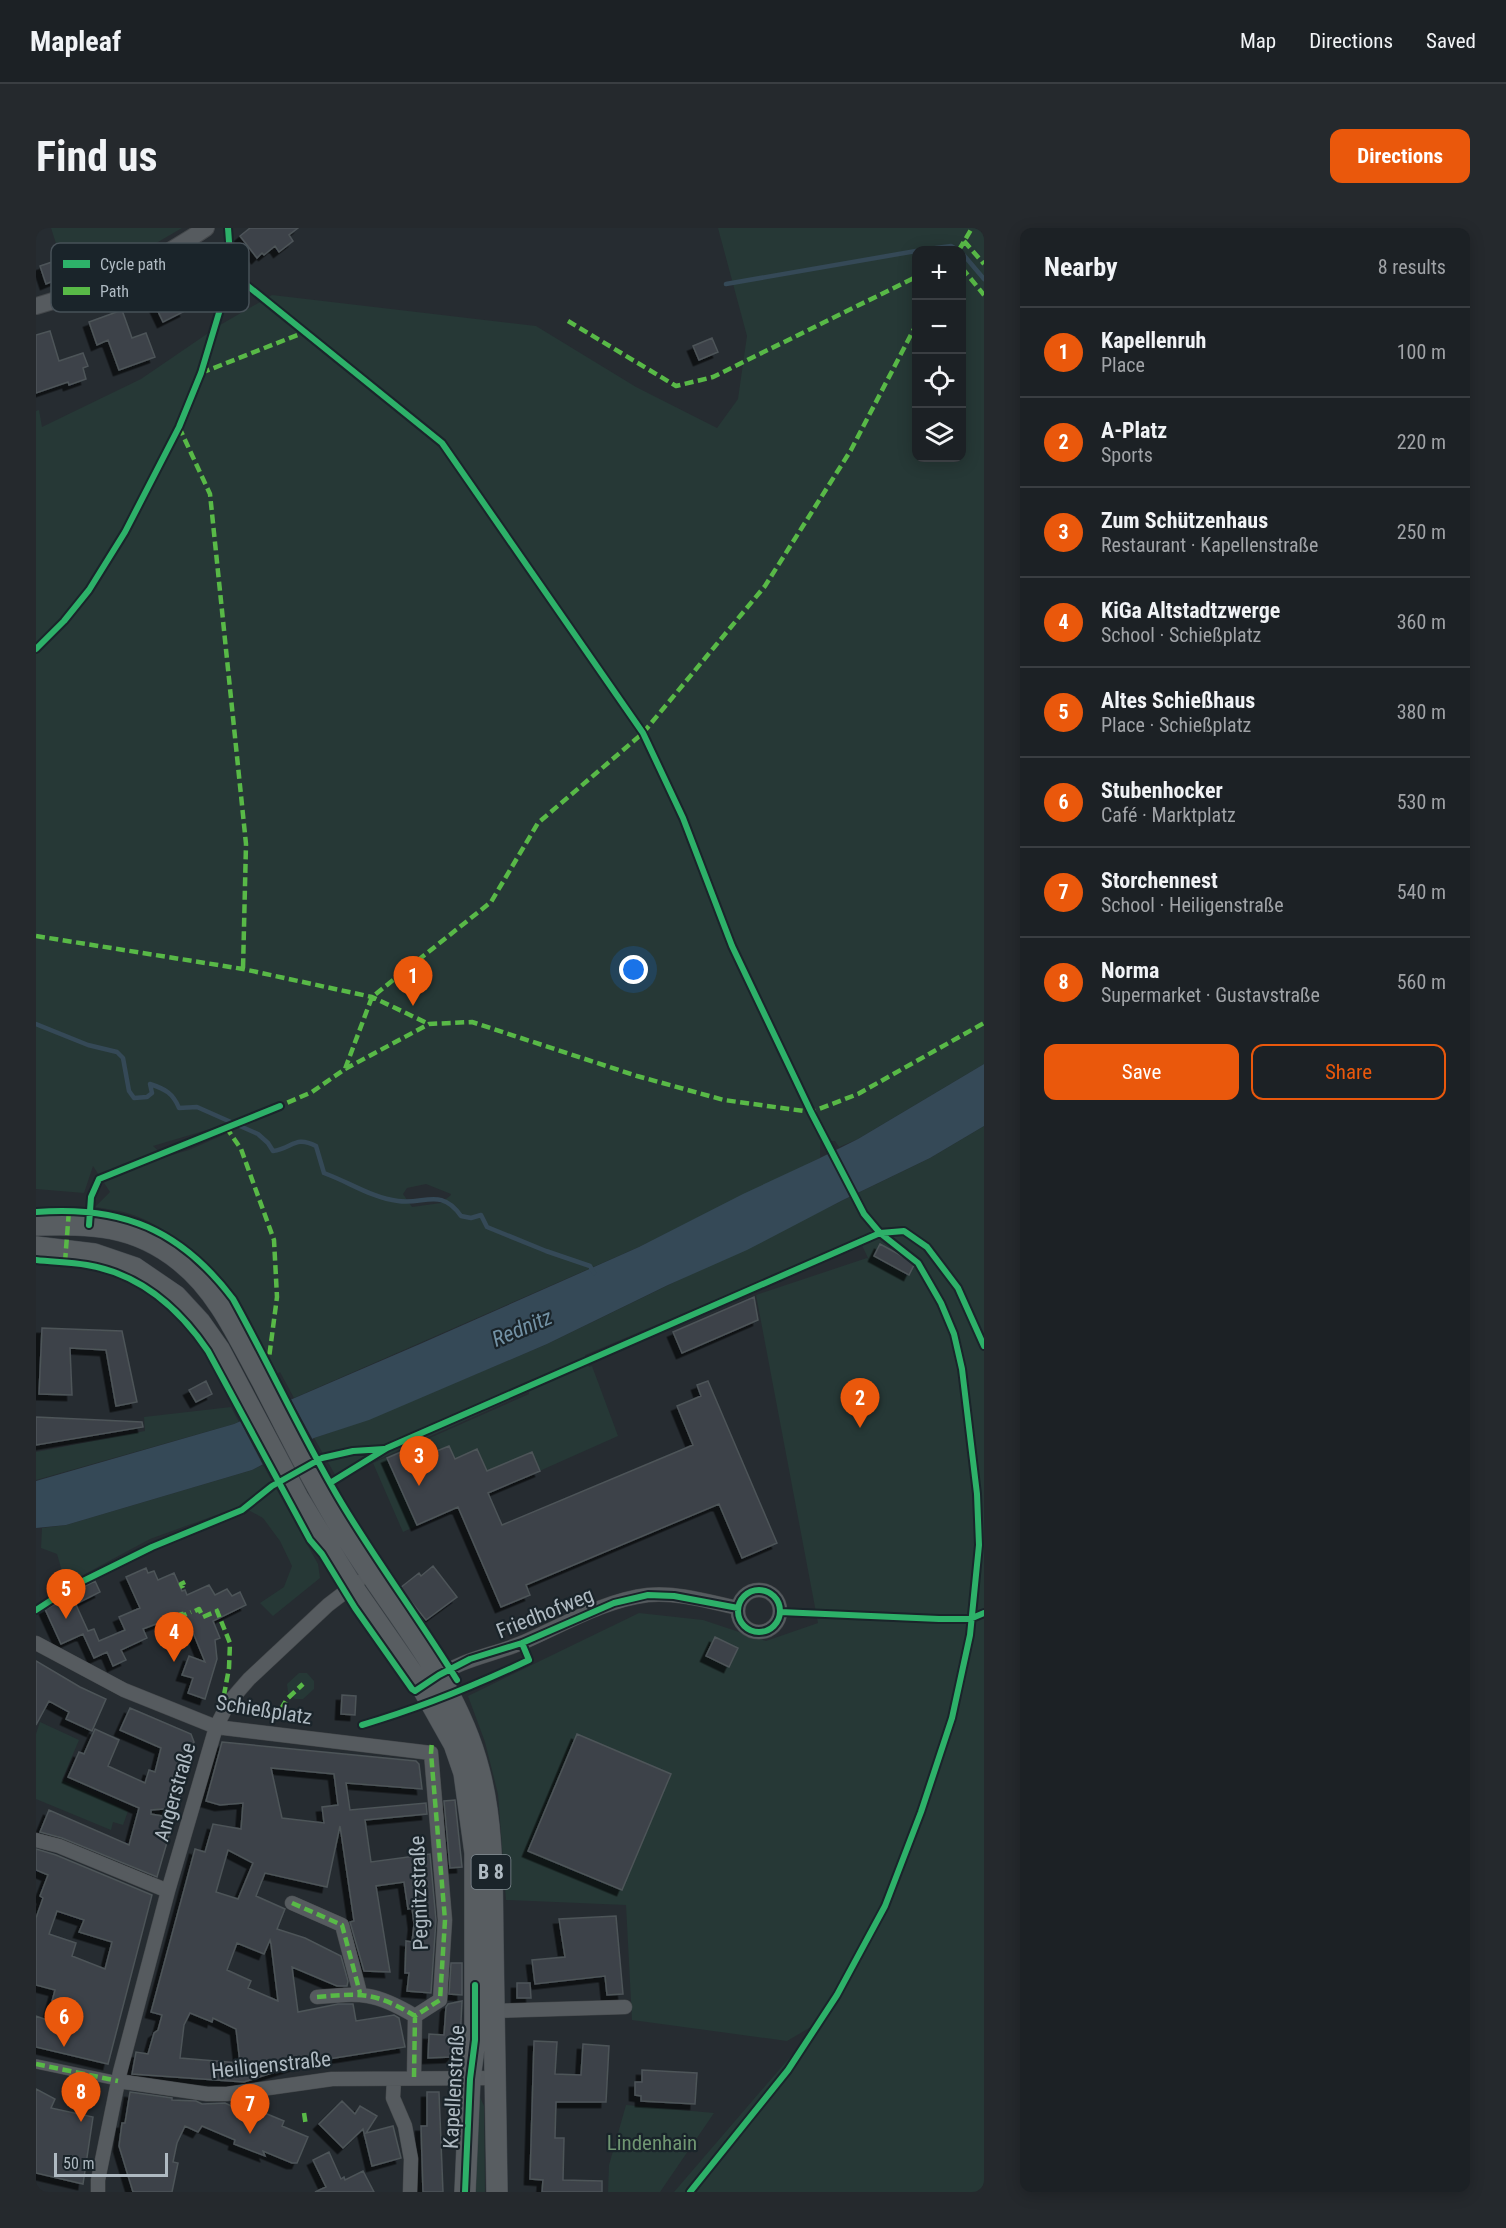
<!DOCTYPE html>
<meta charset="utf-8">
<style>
body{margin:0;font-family:"Roboto Condensed",sans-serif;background:#25292d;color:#f1f3f6}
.controls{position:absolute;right:18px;top:18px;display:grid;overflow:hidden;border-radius:12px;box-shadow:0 3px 15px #0003}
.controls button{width:54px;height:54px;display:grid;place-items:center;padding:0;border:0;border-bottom:2px solid #3a3e42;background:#1c2125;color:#f1f3f6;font:30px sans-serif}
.scale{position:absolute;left:18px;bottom:15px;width:114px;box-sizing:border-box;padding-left:6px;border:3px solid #afbac2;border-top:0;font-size:16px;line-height:21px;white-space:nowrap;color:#afbac2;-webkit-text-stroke:4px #1a242a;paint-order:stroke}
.you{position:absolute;left:598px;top:742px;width:21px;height:21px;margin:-15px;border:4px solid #fff;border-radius:50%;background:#1a73e8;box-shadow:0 0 0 9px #1a73e833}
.badge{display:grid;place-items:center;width:39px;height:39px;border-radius:50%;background:#ea580c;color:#fff;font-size:20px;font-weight:700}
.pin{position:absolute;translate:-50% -50px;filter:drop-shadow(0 2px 3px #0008)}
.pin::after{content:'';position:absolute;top:32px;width:21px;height:18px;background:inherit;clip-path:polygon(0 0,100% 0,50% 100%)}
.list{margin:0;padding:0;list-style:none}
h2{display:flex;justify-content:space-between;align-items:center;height:78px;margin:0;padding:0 24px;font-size:26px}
h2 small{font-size:20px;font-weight:400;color:#a0a3a7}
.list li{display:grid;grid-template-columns:39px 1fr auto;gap:18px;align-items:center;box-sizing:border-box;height:90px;padding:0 24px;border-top:2px solid #3a3e42}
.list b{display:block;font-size:22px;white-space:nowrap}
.list p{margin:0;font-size:20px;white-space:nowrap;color:#a0a3a7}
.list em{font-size:20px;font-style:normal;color:#a0a3a7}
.actions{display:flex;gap:12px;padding:18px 24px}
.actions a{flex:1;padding:14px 0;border:2px solid #ea580c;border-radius:12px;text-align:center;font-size:21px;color:#ea580c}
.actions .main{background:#ea580c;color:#fff}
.icon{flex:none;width:33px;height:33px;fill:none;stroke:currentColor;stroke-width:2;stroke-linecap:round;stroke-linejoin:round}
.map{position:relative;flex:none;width:948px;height:1964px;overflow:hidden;border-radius:12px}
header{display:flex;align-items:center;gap:36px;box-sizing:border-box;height:84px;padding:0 30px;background:#1c2125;border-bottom:2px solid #3a3e42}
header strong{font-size:28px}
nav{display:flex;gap:33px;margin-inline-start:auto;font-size:21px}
.intro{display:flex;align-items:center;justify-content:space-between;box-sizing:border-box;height:144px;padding:0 36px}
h1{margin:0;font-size:42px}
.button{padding:15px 27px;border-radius:12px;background:#ea580c;color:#fff;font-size:21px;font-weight:700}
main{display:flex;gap:36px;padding:0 36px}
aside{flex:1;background:#1c2125;border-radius:12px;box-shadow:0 3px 15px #0003}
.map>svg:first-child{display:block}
.green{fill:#263836;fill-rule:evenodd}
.water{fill:#354957}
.pier{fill:#262c31}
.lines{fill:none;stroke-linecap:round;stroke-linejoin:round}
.stream{stroke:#354957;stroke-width:4.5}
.building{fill:#3e4348;stroke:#4d5459;stroke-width:1.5;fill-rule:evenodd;filter:url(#shadow)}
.pedestrian-casing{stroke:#44484b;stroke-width:10}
.minor-casing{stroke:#44484b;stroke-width:15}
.tertiary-casing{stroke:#44484b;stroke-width:18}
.primary-casing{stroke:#43494e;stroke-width:22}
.pedestrian{stroke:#565b5f;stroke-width:9}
.minor{stroke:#565b5f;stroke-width:14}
.tertiary{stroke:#565b5f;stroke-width:16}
.primary{stroke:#585d61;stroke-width:21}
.quiet{stroke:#58b947;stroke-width:4.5;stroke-dasharray:9 4.5;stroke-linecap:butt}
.cycleway-casing{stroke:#1a242a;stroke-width:10}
.cycleway{stroke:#2db169;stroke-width:6}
.labels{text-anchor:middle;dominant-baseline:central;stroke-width:4.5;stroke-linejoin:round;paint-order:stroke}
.shield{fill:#1a242a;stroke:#828d94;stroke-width:1.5}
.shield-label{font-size:20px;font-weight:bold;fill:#afbac2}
.street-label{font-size:21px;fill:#afbac2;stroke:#1a242a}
.park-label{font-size:21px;fill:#709672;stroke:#1a242a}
.water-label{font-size:22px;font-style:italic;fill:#7291a4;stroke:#1a242a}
.key{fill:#1a242a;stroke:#475158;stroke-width:1.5}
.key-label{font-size:16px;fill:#afbac2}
</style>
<header>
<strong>Mapleaf</strong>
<nav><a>Map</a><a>Directions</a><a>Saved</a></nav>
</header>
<div class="intro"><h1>Find us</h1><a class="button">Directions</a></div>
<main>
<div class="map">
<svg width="948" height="1964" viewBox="0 0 948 1964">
<defs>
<filter id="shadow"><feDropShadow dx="-5.5" dy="5.5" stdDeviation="0" flood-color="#0009"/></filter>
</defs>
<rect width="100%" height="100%" fill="#262c31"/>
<path class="green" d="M15 0H146L86 35 33 56Z
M682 0H948V836L822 911 803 919 799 913 784 914V930L603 1019 258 1170 244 1144 240 1146C210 1090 188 1040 132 1005 120 997 106 989 91 985 81 982 70 981 59 979L74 964 57 938 48 965 0 961V183L3 182 6 199 105 151 184 97 236 67 500 98 600 159 681 200 702 171 711 108ZM880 22H926V230H880ZM212 887 219 893 153 922 129 929 117 918 191 896ZM390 956 415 966V967L405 975 376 979 367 966 371 960Z
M948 898V1964H638L761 1821 775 1799 751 1813 596 1792 590 1677 470 1672 462 1566 449 1514 432 1468 603 1385 667 1392 730 1413 782 1395 720 1067 831 1030 836 1033 832 1030 823 1011 549 1127 553 1139 556 1138 582 1208 367 1304 337 1235 493 1166V1164L301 1250 278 1210 333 1191 511 1116 894 930Z
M195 1179 203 1194 198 1196 0 1252V1224L109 1203 108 1189Z
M227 1237 282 1336 284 1350 237 1388 224 1375 248 1359 256 1338 244 1313 227 1290 205 1278 114 1311 47 1347 29 1353 21 1326 5 1320 6 1300 30 1297 216 1242Z
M263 1445H271L278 1453V1461L267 1471H259L252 1464 251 1456Z
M4 1494 43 1512 26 1552 92 1583 87 1597 77 1594 75 1602 0 1571V1506Z
M444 1869 448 1878 449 1964H440L441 1895Z
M590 1877 678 1885 624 1964H572L573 1937Z"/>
<path class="water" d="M948 836V898L894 930 805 973 711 1022 632 1057 511 1116 333 1192 278 1210 216 1242 30 1297 0 1300V1253L198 1196 384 1116 603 1019 707 966 784 930 822 911Z"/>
<path class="pier" d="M253 1168 278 1214 228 1239 203 1191Z"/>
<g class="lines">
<path class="stream" d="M885 22 915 18 922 22
M926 25 948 51
M690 56 880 23
M0 796 52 817 81 824 87 830 93 863 98 870 111 869 116 865 114 856C129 861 137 865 143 880L161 879 222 906 232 915 237 923C257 920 259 907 280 918L288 945C313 954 336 970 362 973 388 977 405 959 425 988L435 990 445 987 451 999 510 1023 554 1038 558 1045"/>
</g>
<path class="building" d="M214 0H262L253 7 257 13 243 24 239 18 228 27 226 25 221 30 204 8Z
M16 34 22 51 10 56 4 38Z
M138 62 149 83 127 94 117 73Z
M86 82 96 110 110 105 119 129 83 142 72 112 61 117 53 94Z
M14 103 23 133 47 125 52 138 47 140 50 151 33 157 32 154 0 165V107Z
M676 110 682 124 663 132 657 118Z
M844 1016 879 1035 873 1047 838 1028Z
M718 1069 722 1092 646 1125 637 1104Z
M6 1100 86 1103 101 1174 80 1178 70 1122 34 1120 36 1167 3 1166Z
M170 1153 176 1166 160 1174 153 1162Z
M672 1153 741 1315 706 1330 683 1276 490 1357 494 1367 465 1379 422 1279 381 1297 351 1230 386 1215 391 1227 413 1218 419 1231 441 1221 451 1243 496 1224 504 1243 452 1265 466 1297 657 1217 641 1178 665 1168 661 1157Z
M0 1189 106 1194 107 1199 0 1217Z
M397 1338 421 1369 390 1392 364 1360 383 1345 385 1348Z
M110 1340 112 1345 118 1343 122 1352 138 1345 146 1363 149 1362 151 1367 173 1357 179 1367 191 1361 196 1368 204 1364 210 1377 177 1393 184 1410 179 1412 181 1431 169 1471 152 1465 157 1450 146 1447 153 1428 169 1434 149 1385 107 1401 111 1410 85 1422 90 1432 77 1438 71 1424 58 1430 47 1406 25 1416 9 1381 36 1368 52 1403 58 1401 63 1413 89 1402 83 1389 104 1380 90 1349Z
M59 1353 64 1364 40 1376 35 1365Z
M679 1409 702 1420 693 1439 670 1428Z
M0 1433 44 1459 70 1471 56 1503 30 1491 33 1484 13 1473 0 1497Z
M306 1467 320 1468 319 1487 305 1486Z
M94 1480 155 1506 158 1514 141 1580 115 1582V1586L138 1590 121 1649 26 1610 4 1604 13 1582 93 1617 103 1580 32 1549 43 1524 48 1526 59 1501 83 1512 72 1538 109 1555 113 1542 119 1544 125 1520 84 1502Z
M541 1506 635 1546 586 1662 492 1623Z
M186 1514 380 1533 383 1536 386 1561 310 1555 314 1582 390 1575 391 1586 329 1592 335 1634 394 1626 400 1692 395 1765 371 1763 373 1745H369L370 1713 376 1714 378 1696 376 1680 372 1681 368 1654 340 1658 354 1744 328 1743 314 1694 318 1693 304 1598 291 1659 229 1645 220 1668 249 1681 241 1701 269 1710 305 1728 312 1753 311 1758H301L256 1739 262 1784 302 1776H317L320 1793 358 1787 363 1790 369 1819 267 1835 208 1854 96 1846 100 1824 112 1826 118 1805 122 1802 126 1787 115 1784 159 1621 169 1624 177 1596 205 1601 207 1575 184 1577 170 1573ZM235 1540 298 1546 302 1577 286 1579 288 1595 246 1590ZM192 1622 217 1635 202 1671 180 1664ZM234 1712 235 1716 242 1773 212 1760 215 1753 191 1742 201 1715 228 1726ZM154 1785 176 1794 177 1790 200 1801 204 1835 144 1830 148 1797Z
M419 1572 426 1639 414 1640 408 1573Z
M0 1621 20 1627 116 1667 72 1836 0 1819V1788L11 1792 19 1762 0 1757V1690L7 1670 4 1668 12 1647 0 1642ZM21 1683 48 1692 43 1704 76 1714 69 1741 36 1728 40 1715 13 1706Z
M580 1688 587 1766 571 1767 569 1748 499 1756 496 1732 529 1729 523 1691Z
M415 1735H426V1767L413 1766Z
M481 1755H494L495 1770H481Z
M426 1773 424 1814 421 1822 415 1829 392 1830 393 1806 408 1807 410 1779 412 1776Z
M498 1813 521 1814 519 1846 545 1847 547 1816 573 1818 570 1874H520L519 1910H528L527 1952 566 1953V1964H506L507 1952 494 1951Z
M606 1842 661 1845 659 1876 605 1873V1868L599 1867V1854H606Z
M0 1861 19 1871 15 1880 57 1889 47 1956 0 1945Z
M94 1864 136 1870V1872L160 1873 166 1876 189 1875 211 1885 214 1879 248 1893 246 1898 272 1909 261 1935H256L227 1923 229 1928 198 1916 199 1912 166 1898 162 1904 149 1898 141 1915 137 1934 142 1935 136 1964H97L83 1918 86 1895H89Z
M391 1864H403L407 1964H387L385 1898H391Z
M306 1873 319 1886 324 1878 341 1888 330 1905 357 1898 365 1930 336 1938 327 1901 307 1920 283 1896Z
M293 1924 305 1951 308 1949 309 1952 327 1943 338 1964H279L290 1959 277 1932Z"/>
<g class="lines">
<defs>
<path id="pedestrian" d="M0 1836 82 1853"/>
<path id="minor" d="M702 1383a21 21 0 1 1 42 0a21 21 0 1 1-42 0Z
M0 1415 88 1462 180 1499 395 1525 409 1692 404 1772 379 1788 378 1849
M396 1452C427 1430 455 1428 488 1414 527 1397 569 1372 612 1367 641 1364 674 1374 702 1380
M0 1612 23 1618 132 1663
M256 1675 306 1697 324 1765
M281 1769C326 1765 339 1764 379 1788
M453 1783 589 1779
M358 1851 357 1870 369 1898 375 1931 374 1964
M82 1853 171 1866H191L296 1851 461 1850
M62 1964V1952L84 1844 132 1663 180 1499 193 1474 213 1451 292 1377 322 1354"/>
<path id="tertiary" d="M0 78C61 61 118 36 170 0"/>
<path id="primary" d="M0 997C56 996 98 996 144 1033 183 1064 203 1111 226 1153 254 1207 281 1262 313 1313 360 1388 421 1455 443 1542 458 1598 456 1659 457 1717 459 1800 460 1882 461 1964
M0 1019 58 1026 99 1040 140 1068 164 1094 183 1121 262 1270 316 1358 386 1459 418 1516 428 1545 439 1625V1812L434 1851 429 1964"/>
</defs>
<use href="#pedestrian" class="pedestrian-casing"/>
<use href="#minor" class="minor-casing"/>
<use href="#tertiary" class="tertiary-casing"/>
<use href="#primary" class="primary-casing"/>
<use href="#pedestrian" class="pedestrian"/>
<use href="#minor" class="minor"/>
<use href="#tertiary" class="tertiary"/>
<use href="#primary" class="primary"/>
<path class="quiet" d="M928 13 948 36
M923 22 936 0
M926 40 948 67
M532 93 640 158 677 149 880 49
M165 145 269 104
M143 199 174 266 210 616 207 741
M0 708 207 741 336 769 393 796
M309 841 393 796 436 794 601 848 688 872 775 884 822 866 948 795
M239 880 276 864 309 841 336 769 455 674 502 595 607 505 729 358 815 222 880 97
M190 899 205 921 238 1012 241 1069 233 1130 229 1133
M29 1034 33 982
M147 1360 145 1356 151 1353
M183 1382 181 1383 194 1415 193 1440 188 1467 193 1474
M159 1383 163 1381 167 1389 181 1383
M145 1384 146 1388 155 1384
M245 1481 251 1471 267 1456
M256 1675 306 1697 324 1765
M281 1769C326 1765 339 1764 379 1788
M0 1836 82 1853
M378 1849 379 1788 404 1772 409 1692 395 1525 396 1513
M268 1885 270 1898"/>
<defs>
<path id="cycleway" d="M192 0 194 27 197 46 406 215 607 505 647 590 696 718 775 884 828 986 844 1005 882 1035 905 1075 918 1106 926 1141 941 1266 943 1317 934 1407 916 1490 885 1584 849 1678 801 1767 752 1842 654 1964
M0 421 28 393 53 362 89 304 143 199 165 145 188 68 197 46
M0 984C86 977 145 1002 197 1071 233 1136 264 1204 302 1269 339 1332 383 1390 421 1452
M53 997 55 969 63 951 244 878
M0 1032C17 1034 34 1034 51 1037 104 1046 143 1080 172 1123L274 1312 286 1326 319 1380 376 1461 379 1463 403 1447 434 1431 486 1415 578 1375 612 1367 638 1368 702 1380
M294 1255 351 1220 844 1005 868 1003 891 1019 922 1060 948 1118
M702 1383a21 21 0 1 1 42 0a21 21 0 1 1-42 0Z
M0 1382 37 1358 116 1319 206 1282 236 1258 286 1230 317 1223 348 1221
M744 1384 903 1391H934L948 1385
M326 1497C384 1480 438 1458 493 1432L486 1415
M429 1964 434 1851 439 1812V1757"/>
</defs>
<use href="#cycleway" class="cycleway-casing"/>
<use href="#cycleway" class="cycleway"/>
</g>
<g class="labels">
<rect class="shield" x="435.5" y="1627" width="39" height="34" rx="4.5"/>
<g class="shield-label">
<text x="455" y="1644">B 8</text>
</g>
<g class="street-label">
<text transform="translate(509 1385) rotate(-22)">Friedhofweg</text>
<text transform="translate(228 1482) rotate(9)">Schießplatz</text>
<text transform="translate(139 1564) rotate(-74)">Angerstraße</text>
<text transform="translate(383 1665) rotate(-92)">Pegnitzstraße</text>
<text transform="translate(235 1837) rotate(-6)">Heiligenstraße</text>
<text transform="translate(418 1859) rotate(-87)">Kapellenstraße</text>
</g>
<g class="park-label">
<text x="616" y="1915">Lindenhain</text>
</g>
<g class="water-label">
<text transform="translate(486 1100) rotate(-23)">Rednitz</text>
</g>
</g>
<rect x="15" y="15" width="198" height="69" rx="9" class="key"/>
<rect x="27" y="32" width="27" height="8" fill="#2db169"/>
<rect x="27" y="59" width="27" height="8" fill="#58b947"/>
<g class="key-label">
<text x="64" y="42">Cycle path</text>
<text x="64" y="69">Path</text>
</g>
</svg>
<div class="controls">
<button>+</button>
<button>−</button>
<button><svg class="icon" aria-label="locate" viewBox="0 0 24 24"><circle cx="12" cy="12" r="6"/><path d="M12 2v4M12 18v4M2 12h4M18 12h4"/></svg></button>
<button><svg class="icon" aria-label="layers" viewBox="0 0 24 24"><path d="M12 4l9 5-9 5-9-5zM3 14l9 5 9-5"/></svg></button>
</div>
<div class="scale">50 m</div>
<div class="you"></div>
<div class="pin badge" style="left:377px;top:778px">1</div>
<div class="pin badge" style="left:824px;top:1200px">2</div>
<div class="pin badge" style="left:383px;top:1258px">3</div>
<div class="pin badge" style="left:138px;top:1434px">4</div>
<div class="pin badge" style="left:30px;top:1391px">5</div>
<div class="pin badge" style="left:28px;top:1819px">6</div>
<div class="pin badge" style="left:214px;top:1906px">7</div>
<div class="pin badge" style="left:45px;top:1894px">8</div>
</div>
<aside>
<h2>Nearby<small>8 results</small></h2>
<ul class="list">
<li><span class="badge">1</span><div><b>Kapellenruh</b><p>Place</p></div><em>100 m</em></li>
<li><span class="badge">2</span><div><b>A-Platz</b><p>Sports</p></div><em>220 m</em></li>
<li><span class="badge">3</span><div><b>Zum Schützenhaus</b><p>Restaurant · Kapellenstraße</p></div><em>250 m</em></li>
<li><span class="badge">4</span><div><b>KiGa Altstadtzwerge</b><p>School · Schießplatz</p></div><em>360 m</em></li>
<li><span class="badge">5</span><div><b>Altes Schießhaus</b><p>Place · Schießplatz</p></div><em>380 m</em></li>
<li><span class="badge">6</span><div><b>Stubenhocker</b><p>Café · Marktplatz</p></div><em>530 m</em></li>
<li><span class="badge">7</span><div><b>Storchennest</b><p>School · Heiligenstraße</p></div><em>540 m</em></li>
<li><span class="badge">8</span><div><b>Norma</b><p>Supermarket · Gustavstraße</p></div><em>560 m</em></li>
</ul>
<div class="actions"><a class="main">Save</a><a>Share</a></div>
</aside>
</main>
